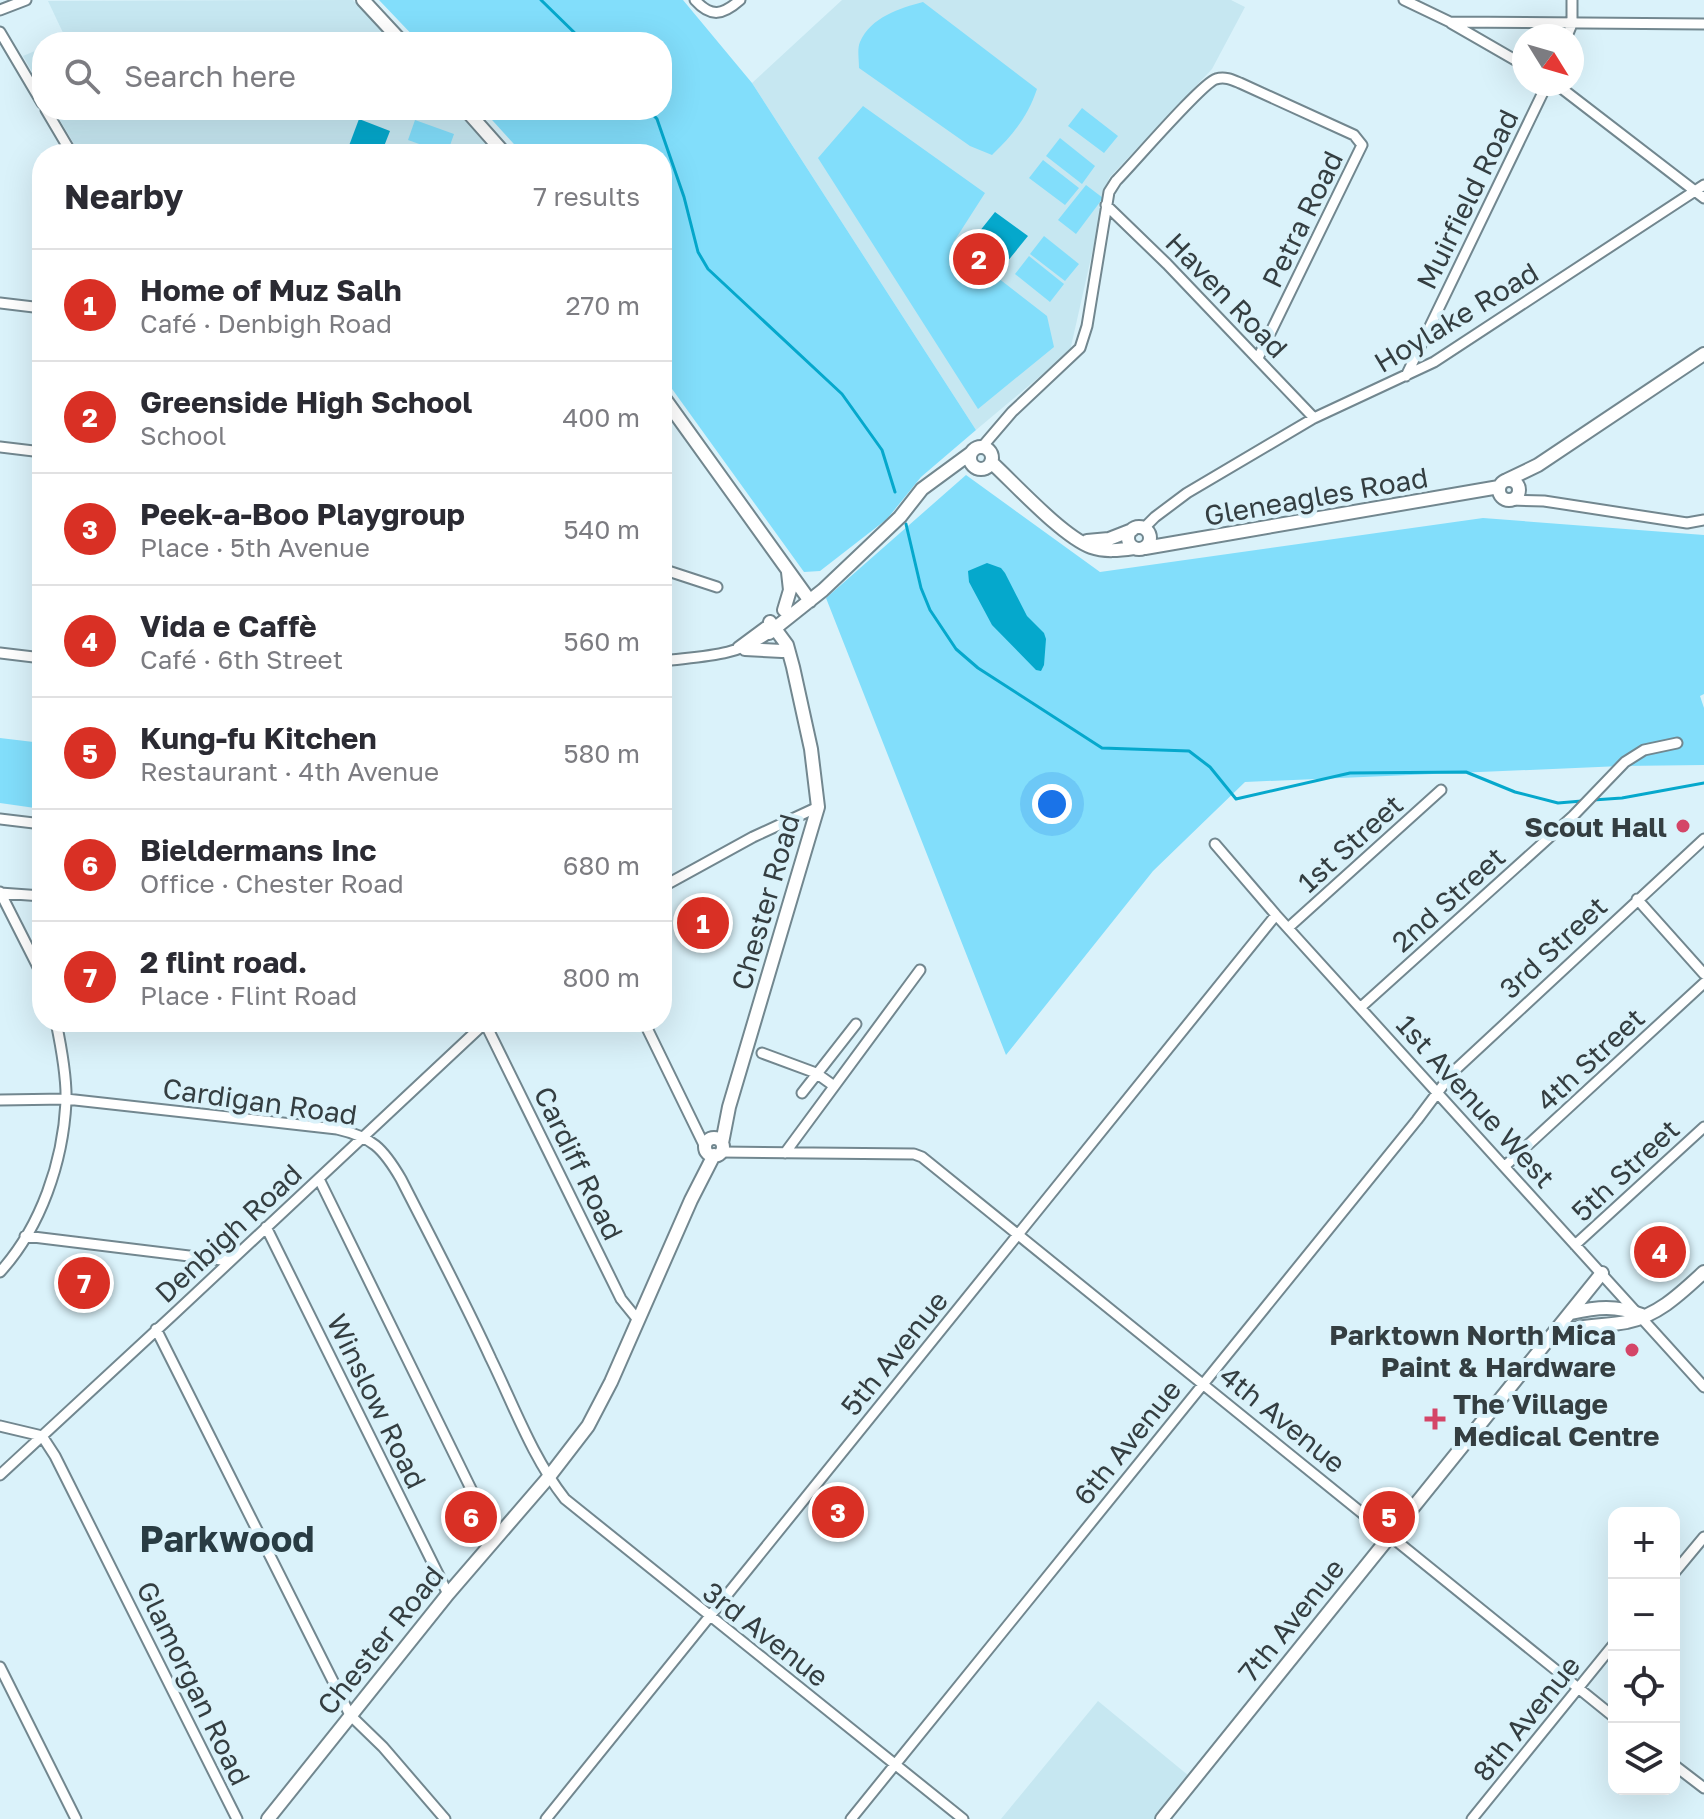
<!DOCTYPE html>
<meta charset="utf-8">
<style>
body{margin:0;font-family:"Golos Text",sans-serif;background:#f2f2f3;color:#2b2b33}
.controls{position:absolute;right:24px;bottom:24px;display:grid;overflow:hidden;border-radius:16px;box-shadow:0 8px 32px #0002}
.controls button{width:72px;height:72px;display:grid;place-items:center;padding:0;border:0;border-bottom:2px solid #e1e1e2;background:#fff;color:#2b2b33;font:40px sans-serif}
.compass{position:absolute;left:1512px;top:24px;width:72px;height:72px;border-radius:50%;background:#fff;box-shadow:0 8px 32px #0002;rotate:127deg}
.you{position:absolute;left:1052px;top:804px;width:28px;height:28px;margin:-20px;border:6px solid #fff;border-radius:50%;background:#1a73e8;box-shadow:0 0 0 12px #1a73e833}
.badge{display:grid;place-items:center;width:52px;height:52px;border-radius:50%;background:#d93025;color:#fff;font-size:26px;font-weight:700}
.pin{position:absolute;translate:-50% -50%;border:4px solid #fff;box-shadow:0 2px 8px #0006}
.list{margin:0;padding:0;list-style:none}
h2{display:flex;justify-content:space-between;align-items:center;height:104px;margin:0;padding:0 32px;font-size:34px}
h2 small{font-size:26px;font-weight:400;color:#7c7c81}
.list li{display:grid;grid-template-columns:52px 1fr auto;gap:24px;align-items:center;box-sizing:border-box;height:112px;padding:0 32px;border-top:2px solid #e1e1e2}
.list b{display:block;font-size:30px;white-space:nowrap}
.list p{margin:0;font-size:26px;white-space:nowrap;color:#7c7c81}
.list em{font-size:26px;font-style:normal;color:#7c7c81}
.icon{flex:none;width:44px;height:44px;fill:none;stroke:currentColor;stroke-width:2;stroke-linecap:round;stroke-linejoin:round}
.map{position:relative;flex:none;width:1704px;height:1819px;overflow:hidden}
.search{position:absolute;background:#fff;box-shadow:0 8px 32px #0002;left:32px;top:32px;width:640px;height:88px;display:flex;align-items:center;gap:20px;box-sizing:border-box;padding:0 28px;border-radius:32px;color:#7c7c81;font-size:30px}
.panel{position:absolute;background:#fff;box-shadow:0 8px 32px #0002;left:32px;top:144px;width:640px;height:888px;border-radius:32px}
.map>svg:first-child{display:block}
.built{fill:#c6e7f1}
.green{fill:#82defb}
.water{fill:#05a8cc}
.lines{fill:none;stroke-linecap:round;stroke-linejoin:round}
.stream{stroke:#05a8cc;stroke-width:3}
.street-casing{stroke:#72878f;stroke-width:13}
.secondary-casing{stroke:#72878f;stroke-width:16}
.street{stroke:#fff;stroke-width:9}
.secondary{stroke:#fff;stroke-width:12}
.poi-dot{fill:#d44567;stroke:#daf2fa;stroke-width:3}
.labels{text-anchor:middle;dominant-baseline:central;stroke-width:8;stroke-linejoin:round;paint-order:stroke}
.street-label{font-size:28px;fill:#343e41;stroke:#daf2fa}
.poi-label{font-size:28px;font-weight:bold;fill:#343e41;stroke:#daf2fa;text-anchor:end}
.district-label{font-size:36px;font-weight:bold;fill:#293c43;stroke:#daf2fa}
</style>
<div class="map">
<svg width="1704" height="1819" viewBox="0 0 1704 1819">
<rect width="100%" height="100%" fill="#daf2fa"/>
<path class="built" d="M353 0 392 42H55L65 37 48 1Z
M842 0H1231L1245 7 1212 69 1109 178 1070 351 976 430 752 83Z
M42 48V89L23 56Z
M54 110H455L495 154H80Z
M1098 1701 1189 1776 1155 1819H1001Z"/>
<path class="green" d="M379 0H683L752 83 976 430 921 477 887 519 820 571 804 572 662 375V154H523L483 110H662V42H419Z
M923 2 1037 89C1028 116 1013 135 992 155L970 146 859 68C859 59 857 49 860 42 871 17 900 8 923 2Z
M863 106 985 193 953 243 1047 316 1054 347 978 409 818 158Z
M1082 108 1118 136 1104 153 1068 126Z
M415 120 454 134 447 154 408 140Z
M1060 138 1095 166 1082 184 1046 156Z
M1043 160 1079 188 1065 205 1029 178Z
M1086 185 1103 198 1076 234 1058 220Z
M1044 236 1079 264 1065 281 1030 254Z
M1029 256 1064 284 1050 302 1015 274Z
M966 475 1100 572 1483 518 1704 535V694L1700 696 1704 708V765L1621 766 1245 782 1153 871 1006 1055 826 598Z
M0 738 42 743V809L0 803Z"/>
<path class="water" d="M359 119 390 131 381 154H356L347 151Z
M995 212 1028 236 1007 262 975 237Z
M987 563 1001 568 1005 573 1027 616 1044 633 1046 639 1044 665 1041 671 1036 670 992 625 969 582 968 571Z"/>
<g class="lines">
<path class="stream" d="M541 0 584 42
M649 110 657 119 684 197 698 252 708 269 842 394 882 450 895 492
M906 524 921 588 930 610 956 649 978 668 1102 748 1189 751 1210 767 1236 799 1350 773 1466 772 1515 792 1558 803 1582 801
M1593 800 1622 798 1704 783"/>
<defs>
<path id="street" d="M695 0C711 18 723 15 740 0
M1404 0 1450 22 1704 24
M0 10 26 0
M1451 23 1524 65
M0 32 42 103
M1567 36 1572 24V0
M1556 84 1704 198
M46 110 72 154
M1106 205 1167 264 1314 418
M0 303 42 308
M1406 376 1547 84
M0 447 42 452
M982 447 1012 412 1080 348 1087 326 1109 192 1116 181C1132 165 1202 83 1216 79 1225 76 1233 80 1240 83L1354 135 1362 145 1258 358
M1511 500 1544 501 1687 523 1704 520
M1144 528 1155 517 1187 493 1314 418 1434 362 1704 185
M662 569 717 587
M738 647 765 627
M0 653 42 658
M662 661C701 656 737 657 769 633
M0 819 42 824
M1215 844 1276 915 1704 1387
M662 887 753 837 818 807
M0 892 42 975
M0 893 42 896
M1637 899 1704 974
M1288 928 1441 790
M1361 1007 1573 816 1625 762 1644 750 1677 743
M644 1022 705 1147
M485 1023 621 1299 638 1320
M762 1053 816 1073 834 1086
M802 1093 856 1024
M0 1100 66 1099 337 1129C372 1137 383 1148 401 1179 431 1238 463 1298 491 1359 514 1406 532 1457 565 1499L963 1819
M721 1152 914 1154 922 1157 1614 1717
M785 1153 920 970
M1505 1166 1704 983
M319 1179 474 1495
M266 1227 448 1594
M25 1236 230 1261
M1575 1245 1704 1127
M0 1272C41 1227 63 1162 66 1102 67 1077 61 1046 56 1022
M156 1329 350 1715 383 1747 445 1819
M0 1426 42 1436 55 1456 237 1819
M0 1475C163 1325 324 1174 486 1022
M1674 1573 1704 1537
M0 1667 76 1819
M1674 1765 1704 1788
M546 1819 1276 915
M851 1819 1417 1120 1453 1072 1704 839
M1472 1819 1614 1644"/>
<path id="secondary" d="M363 0 402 42
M466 110 505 154
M662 395 810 601
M970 458a11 11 0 1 1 22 0a11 11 0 1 1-22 0Z
M991 462C1015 484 1062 536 1091 547 1105 552 1120 550 1134 548
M1507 480 1538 465 1704 354
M1499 490a10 10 0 1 1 20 0a10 10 0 1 1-20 0Z
M1128 538a11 11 0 1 1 22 0a11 11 0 1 1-22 0Z
M1087 541 1109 539 1132 530
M1145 548 1499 487
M784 610 790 590 788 572
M769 633 823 590 900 517 922 489 971 453
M745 649 782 651
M705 1147a9 9 0 1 1 18 0a9 9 0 1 1-18 0Z
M722 1143 729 1107 818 807 811 749 793 667 787 645 770 622
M1571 1313C1597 1307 1616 1305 1642 1315
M1554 1337C1578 1323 1601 1327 1627 1322 1659 1315 1681 1293 1704 1272
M268 1819 448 1594 548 1478 588 1426 611 1382 691 1200 714 1155
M1162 1819 1602 1273"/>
</defs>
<use href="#street" class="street-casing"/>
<use href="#secondary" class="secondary-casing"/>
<use href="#street" class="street"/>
<use href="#secondary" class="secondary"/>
</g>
<g class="poi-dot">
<circle cx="1683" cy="826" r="8"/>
<circle cx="1632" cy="1350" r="8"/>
<path d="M1431 1407h8v8h8v8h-8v8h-8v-8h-8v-8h8z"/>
</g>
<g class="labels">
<g class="street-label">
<text transform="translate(1467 199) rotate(-64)">Muirfield Road</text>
<text transform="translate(1302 219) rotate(-64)">Petra Road</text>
<text transform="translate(1227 295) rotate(46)">Haven Road</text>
<text transform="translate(1456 317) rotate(-31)">Hoylake Road</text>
<text transform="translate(1316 496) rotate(-10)">Gleneagles Road</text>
<text transform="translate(1350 843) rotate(-42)">1st Street</text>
<text transform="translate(1448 899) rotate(-42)">2nd Street</text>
<text transform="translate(765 902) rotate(-74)">Chester Road</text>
<text transform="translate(1553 947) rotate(-43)">3rd Street</text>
<text transform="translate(1590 1059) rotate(-43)">4th Street</text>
<text transform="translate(260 1101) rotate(8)">Cardigan Road</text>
<text transform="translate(1476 1101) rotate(48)">1st Avenue West</text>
<text transform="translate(579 1163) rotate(64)">Cardiff Road</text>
<text transform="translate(1625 1170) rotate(-43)">5th Street</text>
<text transform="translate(228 1233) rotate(-43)">Denbigh Road</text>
<text transform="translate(894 1353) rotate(-51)">5th Avenue</text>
<text transform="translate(377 1401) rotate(64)">Winslow Road</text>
<text transform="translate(1283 1419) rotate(39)">4th Avenue</text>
<text transform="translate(1127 1442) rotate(-51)">6th Avenue</text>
<text transform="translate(1291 1620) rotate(-51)">7th Avenue</text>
<text transform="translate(766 1634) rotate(38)">3rd Avenue</text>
<text transform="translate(380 1640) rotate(-51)">Chester Road</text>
<text transform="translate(194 1683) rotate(64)">Glamorgan Road</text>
<text transform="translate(1526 1718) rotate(-51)">8th Avenue</text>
</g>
<g class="poi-label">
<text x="1667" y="826">Scout Hall</text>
<text x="1616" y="1334">Parktown North Mica<tspan x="1616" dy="32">Paint &amp; Hardware</tspan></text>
<text x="1453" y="1403" text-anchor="start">The Village<tspan x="1453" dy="32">Medical Centre</tspan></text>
</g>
<g class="district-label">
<text x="227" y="1538">Parkwood</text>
</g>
</g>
</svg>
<div class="controls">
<button>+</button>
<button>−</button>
<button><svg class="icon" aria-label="locate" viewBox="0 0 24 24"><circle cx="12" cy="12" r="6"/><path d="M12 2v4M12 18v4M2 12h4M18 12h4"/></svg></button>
<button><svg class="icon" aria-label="layers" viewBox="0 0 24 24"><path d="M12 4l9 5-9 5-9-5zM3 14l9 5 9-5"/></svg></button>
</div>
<svg class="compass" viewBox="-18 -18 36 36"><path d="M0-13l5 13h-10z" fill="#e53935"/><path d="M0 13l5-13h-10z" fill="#7c7c81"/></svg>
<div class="you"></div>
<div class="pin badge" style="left:703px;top:923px">1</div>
<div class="pin badge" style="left:979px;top:259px">2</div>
<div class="pin badge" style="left:838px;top:1512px">3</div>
<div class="pin badge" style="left:1660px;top:1252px">4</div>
<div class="pin badge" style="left:1389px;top:1517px">5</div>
<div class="pin badge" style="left:471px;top:1517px">6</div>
<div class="pin badge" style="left:84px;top:1283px">7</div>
<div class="search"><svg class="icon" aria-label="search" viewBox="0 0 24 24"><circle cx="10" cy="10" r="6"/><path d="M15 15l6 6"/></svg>Search here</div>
<section class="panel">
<h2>Nearby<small>7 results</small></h2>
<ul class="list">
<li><span class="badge">1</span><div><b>Home of Muz Salh</b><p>Café · Denbigh Road</p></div><em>270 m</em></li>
<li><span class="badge">2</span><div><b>Greenside High School</b><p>School</p></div><em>400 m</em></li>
<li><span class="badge">3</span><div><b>Peek-a-Boo Playgroup</b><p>Place · 5th Avenue</p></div><em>540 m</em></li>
<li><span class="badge">4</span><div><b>Vida e Caffè</b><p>Café · 6th Street</p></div><em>560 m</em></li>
<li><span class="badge">5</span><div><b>Kung-fu Kitchen</b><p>Restaurant · 4th Avenue</p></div><em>580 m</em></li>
<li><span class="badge">6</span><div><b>Bieldermans Inc</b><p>Office · Chester Road</p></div><em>680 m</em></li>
<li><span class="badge">7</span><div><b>2 flint road.</b><p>Place · Flint Road</p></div><em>800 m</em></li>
</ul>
</section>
</div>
